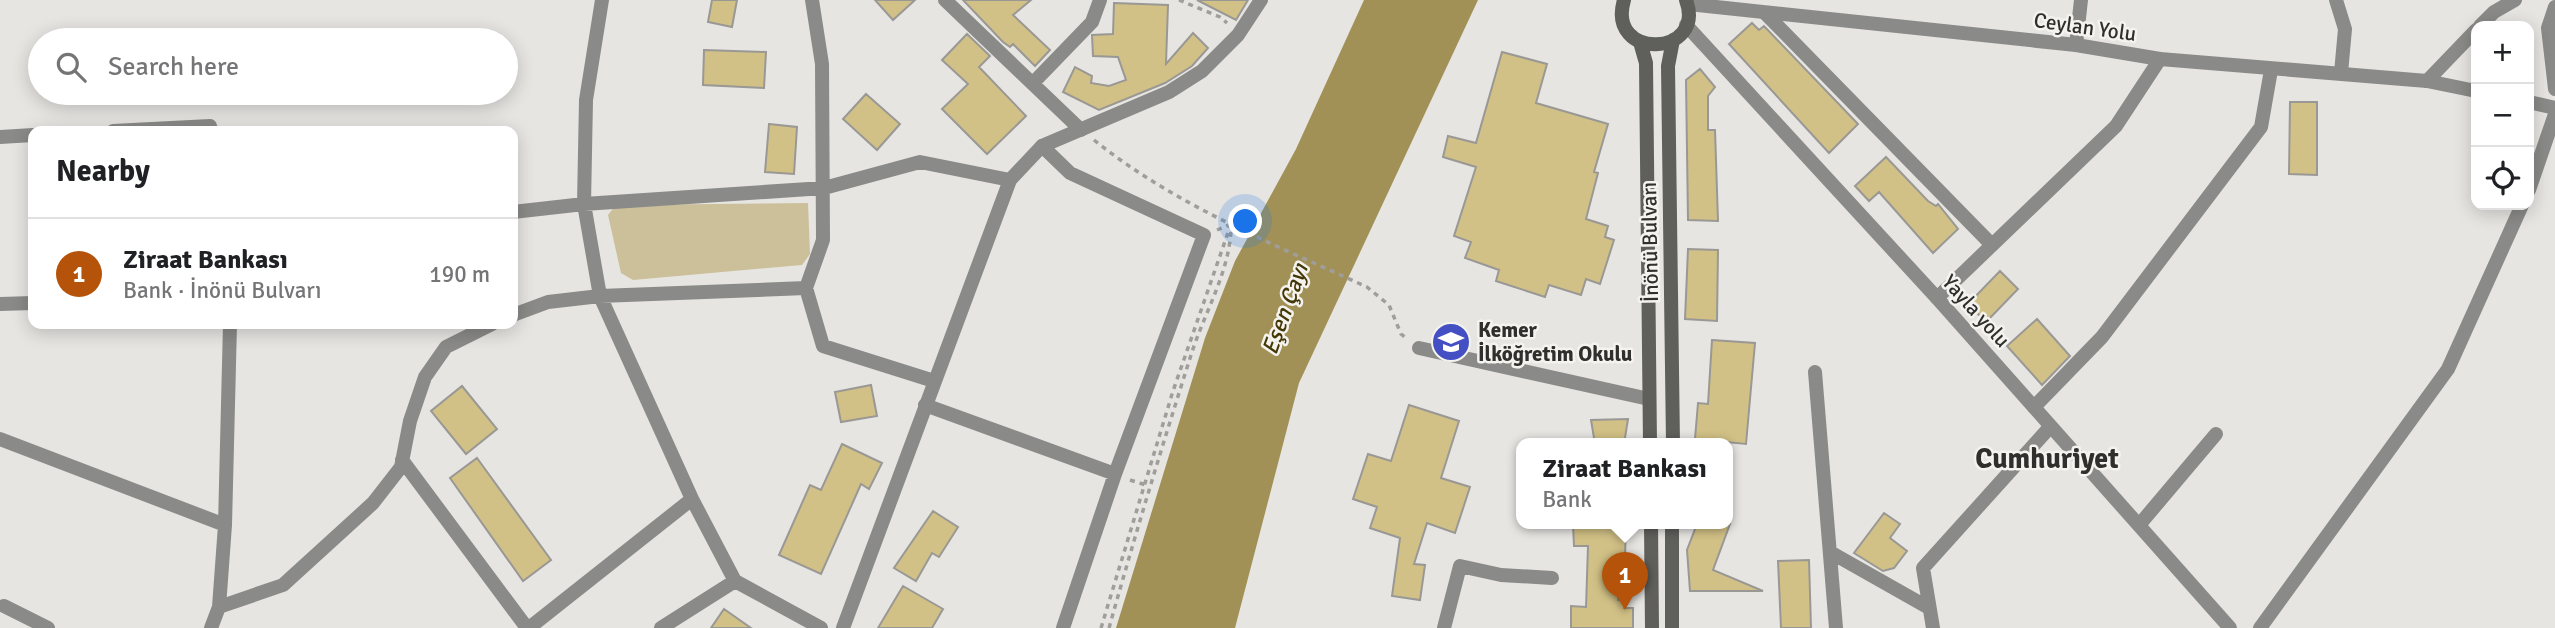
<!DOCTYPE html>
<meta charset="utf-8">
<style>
body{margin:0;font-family:Signika,sans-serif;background:#f2f2f2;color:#202124}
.controls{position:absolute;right:21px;top:21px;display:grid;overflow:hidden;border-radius:14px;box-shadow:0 4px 18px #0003}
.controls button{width:63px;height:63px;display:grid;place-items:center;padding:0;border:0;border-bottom:2px solid #e0e0e0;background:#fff;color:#202124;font:35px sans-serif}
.you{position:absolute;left:1246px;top:222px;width:24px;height:24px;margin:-18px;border:5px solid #fff;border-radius:50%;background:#1a73e8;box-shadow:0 0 0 10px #1a73e833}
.badge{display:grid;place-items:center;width:46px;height:46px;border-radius:50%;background:#b45309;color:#fff;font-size:23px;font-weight:700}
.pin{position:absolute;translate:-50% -58px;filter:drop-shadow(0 2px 4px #0008)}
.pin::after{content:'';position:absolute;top:37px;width:24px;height:21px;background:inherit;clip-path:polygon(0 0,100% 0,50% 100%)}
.popup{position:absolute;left:1516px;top:438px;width:217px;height:91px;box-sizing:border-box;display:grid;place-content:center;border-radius:14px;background:#fff;filter:drop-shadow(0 2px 5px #0005);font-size:23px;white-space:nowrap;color:#757577}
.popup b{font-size:26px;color:#202124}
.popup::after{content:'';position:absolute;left:50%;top:100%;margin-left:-14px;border:14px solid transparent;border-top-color:#fff}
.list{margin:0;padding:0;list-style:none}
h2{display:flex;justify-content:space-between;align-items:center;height:91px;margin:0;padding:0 28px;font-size:30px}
h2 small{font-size:23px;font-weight:400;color:#757577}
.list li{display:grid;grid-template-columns:46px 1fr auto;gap:21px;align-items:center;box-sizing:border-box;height:112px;padding:0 28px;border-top:2px solid #e0e0e0}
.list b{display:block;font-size:26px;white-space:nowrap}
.list p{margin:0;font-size:23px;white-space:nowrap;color:#757577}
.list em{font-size:23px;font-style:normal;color:#757577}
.icon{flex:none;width:38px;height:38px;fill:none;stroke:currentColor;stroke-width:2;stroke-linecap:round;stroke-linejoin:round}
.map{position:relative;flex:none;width:2555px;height:628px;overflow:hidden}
.search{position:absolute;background:#fff;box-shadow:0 4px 18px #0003;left:28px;top:28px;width:490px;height:77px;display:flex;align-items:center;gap:18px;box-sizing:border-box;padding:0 24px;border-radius:38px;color:#757577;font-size:26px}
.panel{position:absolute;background:#fff;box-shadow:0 4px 18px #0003;left:28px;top:126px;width:490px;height:203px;border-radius:14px}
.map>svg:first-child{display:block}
.green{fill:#cbc09a}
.water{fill:#a29157}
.building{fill:#d2c186;stroke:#999895;stroke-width:2}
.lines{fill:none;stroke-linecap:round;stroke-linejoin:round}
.path{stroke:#9f9e9b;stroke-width:3.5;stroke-dasharray:5 5;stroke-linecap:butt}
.minor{stroke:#8a8a88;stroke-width:14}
.tertiary{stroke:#8a8a88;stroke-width:14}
.secondary{stroke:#5f5f5c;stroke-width:14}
.labels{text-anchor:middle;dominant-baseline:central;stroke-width:5;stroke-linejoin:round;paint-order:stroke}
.street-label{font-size:21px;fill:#2f2f2d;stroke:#f4f3ef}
.poi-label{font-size:21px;font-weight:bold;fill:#2f2f2d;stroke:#f4f3ef;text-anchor:start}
.water-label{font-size:23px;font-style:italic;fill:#443706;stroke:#f4f3ef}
.district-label{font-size:28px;font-weight:bold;fill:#2f2f2d;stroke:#f4f3ef}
</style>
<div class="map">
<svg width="2555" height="628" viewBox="0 0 2555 628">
<rect width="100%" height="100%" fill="#e7e5e2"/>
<path class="green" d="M808 203 810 254 802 265 633 280 621 273 608 215 616 205Z"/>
<path class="water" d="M1364 0H1478L1299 383 1235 628H1116L1205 338 1235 261 1296 149Z"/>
<path class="building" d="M712 0H737L732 27 708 22Z
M875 0H915L893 20Z
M963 0H1031L1013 15 1050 50 1035 66 1013 44 1010 47 1003 42Z
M1197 0H1248L1236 20Z
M1114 3 1168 5 1166 64 1193 33 1208 48 1192 66 1165 83 1099 110 1063 92 1075 67 1092 76 1091 83 1109 86 1126 80 1118 57 1093 56 1092 35 1113 34Z
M1752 23 1759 30 1764 26 1858 124 1829 153 1729 44Z
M967 34 990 56 979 67 1026 116 987 154 942 109 968 84 942 60Z
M704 50 766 52 764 88 703 85Z
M1502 52 1547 64 1536 103 1608 124 1594 172 1598 173 1586 219 1608 226 1605 237 1614 240 1600 284 1586 279 1581 295 1549 285 1545 297 1496 281 1499 270 1465 258 1471 242 1454 236 1476 167 1443 157 1448 136 1476 143Z
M1700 69 1715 87 1708 96V130H1715L1718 221 1688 220 1686 80Z
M866 94 900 124 877 150 843 119Z
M2290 102H2317V175L2289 174Z
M769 124 797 127 794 174 765 172Z
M1886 157 1928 201 1936 206 1938 204 1958 229 1933 253 1879 192 1869 201 1855 186Z
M1688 249 1718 250 1717 321 1685 319Z
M2000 271 2018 289 1986 322 1968 304Z
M2037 319 2070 356 2042 385 2007 346Z
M1712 340 1755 343 1746 444 1695 439 1698 403 1708 404Z
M871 385 877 416 841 422 835 392Z
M462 386 497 429 466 454 431 411Z
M1409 405 1459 421 1441 478 1470 487 1455 533 1427 523 1414 564 1425 565 1420 600 1392 596 1400 538 1370 528 1377 507 1353 499 1368 454 1391 461Z
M1628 419 1624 444H1595L1591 420Z
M842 444 882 463 869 489 861 484 821 574 779 555 810 485 821 490Z
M477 458 551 560 523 581 450 478Z
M933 511 958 527 939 557 932 553 916 581 894 568Z
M1884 513 1900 524 1890 538 1907 551 1894 568 1883 571 1854 553Z
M1573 524H1626L1624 592H1619L1618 600 1624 601V608H1633V628H1571V606L1586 607 1588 546H1574Z
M1697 524H1730L1713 570 1763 591H1690L1687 550Z
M1809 560 1811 628H1781L1778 561Z
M903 586 943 609 932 628H878Z
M724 609 751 628H711Z"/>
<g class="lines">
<path class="path" d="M1179 0 1220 17 1227 23
M1094 140C1175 205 1273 244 1367 287L1389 305 1401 334 1406 338
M1217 230 1231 224
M1130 480 1146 485
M1101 628 1173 391 1231 224
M1109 628C1135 535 1163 443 1192 352 1205 312 1229 272 1231 230"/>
<path class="minor" d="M602 0 586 100 584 204 600 296 692 499 735 581 821 628
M812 0 822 64 823 240 806 288 823 346 934 381
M945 0 1081 130
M2336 0 2345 29 2341 73
M2555 7 2548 28 2555 89
M1765 13 1992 245
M2480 26 2494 12 2515 0
M2076 45 2081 0
M2427 81 2476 30
M1033 83 1092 22 1100 0
M113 131 210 126 211 131
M0 137 33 135
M1042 146 1070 173 1204 235 1115 474 1063 628
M2529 190 2555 114
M513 212 584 204 824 188 920 162 1010 180
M1937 298 2116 126 2160 59
M0 304 33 303
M513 315 548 302 600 296 806 288
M1419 348 1649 399
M1815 372 1836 628
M925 405 1115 474
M2034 407 2102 337 2261 127 2271 70
M0 439 225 525
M402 460 527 628
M2140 524 2216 434
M1830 552 1929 608
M4 606 48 628
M219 607 283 585 373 503 401 467 410 421 425 377 446 347 492 324
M211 628 219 607 225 525 230 324
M529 628 692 499
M661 628 735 581
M1444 628 1460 566 1501 575 1552 578
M1933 628 1923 568 2050 427
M2260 628 2448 369 2522 205"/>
<path class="tertiary" d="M1688 4 2076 45 2160 59 2427 81 2476 91
M1686 25 1937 298 2230 628
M2529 102 2555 108
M843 628 1010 180 1042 146 1169 92 1202 71 1238 35 1261 0"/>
<path class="secondary" d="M1624 0C1606 61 1707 57 1686 0
M1640 42 1646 63 1650 444
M1673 444 1668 66 1673 40
M1651 524 1652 628
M1672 628V524"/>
</g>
<defs>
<symbol id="school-disc" viewBox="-11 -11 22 22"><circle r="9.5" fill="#444fc3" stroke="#f4f3ef"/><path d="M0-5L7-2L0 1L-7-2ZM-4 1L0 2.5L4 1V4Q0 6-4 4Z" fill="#fff"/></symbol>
</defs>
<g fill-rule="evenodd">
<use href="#school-disc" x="1429" y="320" width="44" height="44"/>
</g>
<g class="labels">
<g class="street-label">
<text transform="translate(2085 27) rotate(8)">Ceylan Yolu</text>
<text transform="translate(1650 242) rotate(-91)">İnönü Bulvarı</text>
<text transform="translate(1976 311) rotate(48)">Yayla yolu</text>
</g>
<g class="poi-label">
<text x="1478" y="330">Kemer<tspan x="1478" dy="24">İlköğretim Okulu</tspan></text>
</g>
<g class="water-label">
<text transform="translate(1285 309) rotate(-70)">Eşen Çayı</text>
</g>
<g class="district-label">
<text x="2047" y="459">Cumhuriyet</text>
</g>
</g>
</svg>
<div class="controls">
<button>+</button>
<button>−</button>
<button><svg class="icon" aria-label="locate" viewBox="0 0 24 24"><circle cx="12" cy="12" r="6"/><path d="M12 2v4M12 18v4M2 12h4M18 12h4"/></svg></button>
</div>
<div class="you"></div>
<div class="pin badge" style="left:1625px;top:610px">1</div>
<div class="popup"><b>Ziraat Bankası</b>Bank</div>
<div class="search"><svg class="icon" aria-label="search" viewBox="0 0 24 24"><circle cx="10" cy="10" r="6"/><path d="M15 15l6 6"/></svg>Search here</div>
<section class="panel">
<h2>Nearby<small></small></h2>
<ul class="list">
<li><span class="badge">1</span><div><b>Ziraat Bankası</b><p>Bank · İnönü Bulvarı</p></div><em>190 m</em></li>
</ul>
</section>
</div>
